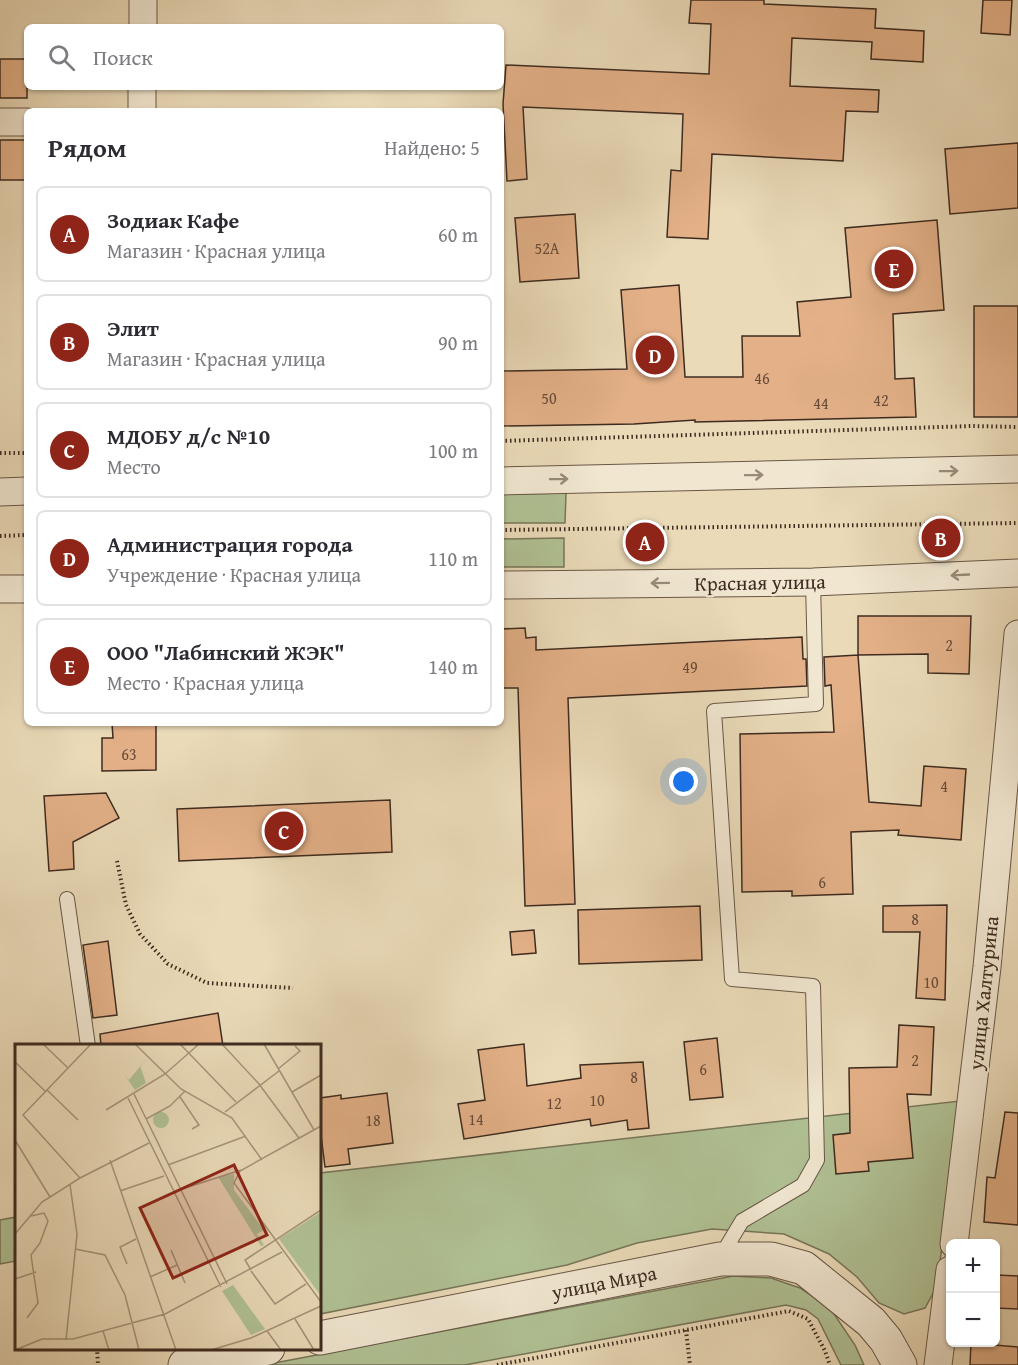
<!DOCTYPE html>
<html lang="ru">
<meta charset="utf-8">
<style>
body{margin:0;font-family:"Gentium Book Plus",serif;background:#f2f2f3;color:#2b2b33}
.controls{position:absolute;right:18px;bottom:18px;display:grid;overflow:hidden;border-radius:9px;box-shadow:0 2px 4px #0004}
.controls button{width:54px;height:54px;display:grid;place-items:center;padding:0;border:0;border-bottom:2px solid #e1e1e2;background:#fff;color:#2b2b33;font:30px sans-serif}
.you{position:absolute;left:684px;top:782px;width:21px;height:21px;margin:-15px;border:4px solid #fff;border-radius:50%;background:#1a73e8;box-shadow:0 0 0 9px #1a73e833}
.badge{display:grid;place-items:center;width:39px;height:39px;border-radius:50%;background:#8f2418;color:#fff;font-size:20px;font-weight:700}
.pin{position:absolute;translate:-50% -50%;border:3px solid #fff;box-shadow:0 2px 6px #0006}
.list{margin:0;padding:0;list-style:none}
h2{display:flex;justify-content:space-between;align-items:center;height:78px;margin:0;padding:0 24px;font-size:26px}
h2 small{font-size:20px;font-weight:400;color:#7c7c81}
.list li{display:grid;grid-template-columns:39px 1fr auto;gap:18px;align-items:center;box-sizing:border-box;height:96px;margin:0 12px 12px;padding:0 12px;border:2px solid #e1e1e2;border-radius:9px}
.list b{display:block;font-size:22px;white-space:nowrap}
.list p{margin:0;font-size:20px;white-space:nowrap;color:#7c7c81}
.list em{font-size:20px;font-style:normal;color:#7c7c81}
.icon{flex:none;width:33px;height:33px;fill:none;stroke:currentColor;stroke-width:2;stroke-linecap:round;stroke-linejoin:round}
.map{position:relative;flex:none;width:1018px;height:1365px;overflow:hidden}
.search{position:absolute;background:#fff;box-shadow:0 2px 4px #0004;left:24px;top:24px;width:480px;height:66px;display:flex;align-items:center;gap:15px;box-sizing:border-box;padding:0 21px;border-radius:9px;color:#7c7c81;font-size:22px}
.panel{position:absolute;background:#fff;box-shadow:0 2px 4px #0004;left:24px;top:108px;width:480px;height:618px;border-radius:9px}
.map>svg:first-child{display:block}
.green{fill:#b0c194;stroke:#77765a;stroke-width:1.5}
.building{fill:#e3b087;stroke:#3e2b20;stroke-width:1.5}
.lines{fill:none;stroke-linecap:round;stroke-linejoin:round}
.service-casing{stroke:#695746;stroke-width:16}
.minor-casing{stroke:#695746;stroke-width:29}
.tertiary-casing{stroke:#695746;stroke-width:35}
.path{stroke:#3e2b20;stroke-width:4;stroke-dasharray:1.5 3;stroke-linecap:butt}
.service{stroke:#f1e7d1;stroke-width:14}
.minor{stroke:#f1e7d1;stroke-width:27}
.tertiary{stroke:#f1e7d1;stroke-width:33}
.oneway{stroke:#988978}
.labels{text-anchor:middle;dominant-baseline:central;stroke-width:4.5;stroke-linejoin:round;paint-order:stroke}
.number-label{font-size:16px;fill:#674c3a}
.street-label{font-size:20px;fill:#3e2b20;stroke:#f1e7d1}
.inset-road{fill:none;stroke:#a5947b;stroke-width:1.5}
.view{fill:#8f2418;fill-opacity:0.15;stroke:#8f2418;stroke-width:3}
.inset-edge{fill:none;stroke:#3e2b20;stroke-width:3}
</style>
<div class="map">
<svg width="1018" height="1365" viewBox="0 0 1018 1365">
<rect width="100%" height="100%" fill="#eadab8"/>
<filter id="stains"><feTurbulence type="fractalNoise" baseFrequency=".00333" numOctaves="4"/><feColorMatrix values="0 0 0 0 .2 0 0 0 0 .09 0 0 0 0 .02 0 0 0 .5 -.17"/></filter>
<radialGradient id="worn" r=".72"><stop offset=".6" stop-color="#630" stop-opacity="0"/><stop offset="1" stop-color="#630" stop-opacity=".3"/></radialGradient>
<path class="green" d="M566 493 565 523H501V494Z
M564 538V567H501V539Z
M960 1101 937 1286 925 1308 904 1314 879 1303 857 1277 829 1254 784 1234 712 1229 637 1243 567 1265 320 1314V1173Z
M16 1217V1261L0 1264V1220Z
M733 1276 771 1278 800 1288 830 1308 855 1345 864 1365H841L818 1319 806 1310 786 1305 465 1365H264Z"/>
<path class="building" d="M691 0H764V4L876 9 875 28 924 31 923 62 871 59 872 42 792 38 790 86 879 90 878 112 846 111 843 161 712 154 708 239 667 237 671 170 681 171 683 114 523 107 527 179 507 181 503 104 506 65 709 74 711 24 689 23Z
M983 0H1012L1010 35 981 33Z
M0 59H27V98H0Z
M0 140H27V180H0Z
M1018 143V208L950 214 945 149Z
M575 214 579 278 520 282 515 218Z
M937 220 944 310 893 314 895 379 914 378 916 417 740 421 695 422V420L634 424 501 426V371L627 369 621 290 679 285 685 377H743L742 336H800L797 302 851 297 845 228Z
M974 306H1018V417H974Z
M858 616H971L969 674 928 673V654L858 655Z
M525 628 526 638 536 637V650L802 637 803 659H806L807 686 568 698 575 904 525 906 518 688H501V629Z
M858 655 869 802 921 806 924 766 966 769 961 840 898 835 899 830 851 832 853 894 792 896V891L742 892 740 734 834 732 831 685 825 686 824 657Z
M112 723H156V770L102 771V738H113Z
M106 793 119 818 73 842 74 869 49 871 44 796Z
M390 800 392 852 179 861 177 809Z
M947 905 945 1000 916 998 920 932H883V906Z
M700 906 702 960 579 964 578 910Z
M534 930 536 953 512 955 510 932Z
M108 941 117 1015 93 1018 83 945Z
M218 1013 223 1046H101L100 1034Z
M899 1025 934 1027 931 1095 907 1094 913 1158 868 1162 869 1171 836 1174 833 1135 850 1133 849 1068 897 1067Z
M717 1038 723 1097 690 1100 684 1042Z
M524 1044 527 1086 581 1078 580 1065 643 1062 649 1128 628 1130 627 1120 591 1126 590 1119 464 1139 458 1104 485 1100 478 1050Z
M387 1093 393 1143 348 1149 350 1164 325 1167 320 1127V1098L341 1095V1099Z
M1005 1112 1018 1113V1225L984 1222 987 1177 995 1178Z
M996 1275 1018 1276V1309L996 1308Z
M971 1343 1018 1347V1365H970Z"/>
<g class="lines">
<defs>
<path id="service" d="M67 899 88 1046
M721 1256 742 1221 803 1185 817 1160 813 986 732 979 714 711 816 704 813 582"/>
<path id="minor" d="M143 27V0
M142 111V87
M0 122H27
M501 481 1018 469
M0 492 27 491
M501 585 813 582 1018 573
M0 589H27
M954 1244 987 967 1018 634
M938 1365 950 1270"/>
<path id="tertiary" d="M320 1338 720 1259H771L804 1268 871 1322 886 1340 900 1365
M185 1365 268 1348"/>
</defs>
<use href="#service" class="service-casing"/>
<use href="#minor" class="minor-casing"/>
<use href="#tertiary" class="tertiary-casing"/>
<path class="path" d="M501 441 972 426 1018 427
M0 453H27
M501 530 1018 523
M0 536 27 535
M117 861 126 905 140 934 168 964 207 983 293 988
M686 1330 690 1365
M97 1348 98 1365
M497 1365 789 1311 808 1319 825 1351 830 1365"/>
<use href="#service" class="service"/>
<use href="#minor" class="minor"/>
<use href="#tertiary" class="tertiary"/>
</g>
<defs><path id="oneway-shaft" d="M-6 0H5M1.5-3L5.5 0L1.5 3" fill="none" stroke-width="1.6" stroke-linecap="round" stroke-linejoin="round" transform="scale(1.5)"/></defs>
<g class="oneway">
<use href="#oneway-shaft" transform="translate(949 471) rotate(-1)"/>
<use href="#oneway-shaft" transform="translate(754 475) rotate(-1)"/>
<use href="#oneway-shaft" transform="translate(559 479) rotate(-1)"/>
<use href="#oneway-shaft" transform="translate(960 575) rotate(177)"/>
<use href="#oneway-shaft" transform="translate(660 583) rotate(179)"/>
</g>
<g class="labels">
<g class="number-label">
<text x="547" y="248">52А</text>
<text x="762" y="378">46</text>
<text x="549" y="398">50</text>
<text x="881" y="400">42</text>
<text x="821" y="403">44</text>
<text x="949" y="645">2</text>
<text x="690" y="667">49</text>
<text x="129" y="754">63</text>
<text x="944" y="786">4</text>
<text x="822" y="882">6</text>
<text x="915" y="919">8</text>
<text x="931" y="982">10</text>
<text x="915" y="1060">2</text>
<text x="703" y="1069">6</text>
<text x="634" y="1077">8</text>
<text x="597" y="1100">10</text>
<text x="554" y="1103">12</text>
<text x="476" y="1119">14</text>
<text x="373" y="1120">18</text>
</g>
<g class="street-label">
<text transform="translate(760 582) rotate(-1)">Красная улица</text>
<text transform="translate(983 993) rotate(-84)">улица Халтурина</text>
<text transform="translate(604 1282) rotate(-11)">улица Мира</text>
</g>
</g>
<g transform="translate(15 1044)">
<rect width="306" height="306" fill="#eadab8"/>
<path d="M132 14 125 22 131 39 120 46 109 30 114 36ZM138 76a8 8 0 1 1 16 0a8 8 0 1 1-16 0ZM219 130V146L249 186 242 190 249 201 246 202 203 133ZM306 168V252L264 195ZM218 241 250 285 236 291 207 247Z" fill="#b0c194"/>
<path class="inset-road" d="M28 0 53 24M120 0 166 45 217 74 247 116M165 0 221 58M207 0 244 40 284 94M249 0 299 86M0 18 30 47M263 25 285 7 280 2M32 46 63 76M277 48 306 31M119 50 212 240M165 53 184 81 177 85M113 54 206 243M91 66 150 30 184 0M210 68 264 27M131 75 155 62 170 47M306 82 225 127 219 139 306 258M0 96 35 153M95 116 161 306M153 121 231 92M65 134 134 99M164 146 226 126M105 147 149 132M0 190 27 158 65 134 8 71 76 0M60 205 90 211 110 251 124 306M156 206 170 239M112 220 105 203 121 195M236 226 230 216 306 166M236 227 260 260 291 240M135 233 162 221M0 235 21 228M12 274 23 259 16 211 25 199 33 177 29 169 16 172M280 275 299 306M88 287 94 306M252 287 266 306M51 296 62 190 55 141M0 306 27 295H58L150 270 267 208M196 306 236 294 306 262"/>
<path class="view" d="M219 121 252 191 158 234 125 164Z"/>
<rect width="306" height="306" class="inset-edge"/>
</g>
<rect width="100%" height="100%" filter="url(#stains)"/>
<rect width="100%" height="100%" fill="url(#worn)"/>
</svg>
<div class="controls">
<button>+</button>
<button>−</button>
</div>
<div class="you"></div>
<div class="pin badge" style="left:645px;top:542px">A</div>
<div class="pin badge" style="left:941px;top:538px">B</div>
<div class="pin badge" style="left:284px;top:831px">C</div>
<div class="pin badge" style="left:655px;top:355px">D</div>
<div class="pin badge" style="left:894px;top:269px">E</div>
<div class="search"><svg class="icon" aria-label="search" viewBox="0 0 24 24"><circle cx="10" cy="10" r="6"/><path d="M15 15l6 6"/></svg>Поиск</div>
<section class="panel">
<h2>Рядом<small>Найдено: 5</small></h2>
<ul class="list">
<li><span class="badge">A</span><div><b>Зодиак Кафе</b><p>Магазин · Красная улица</p></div><em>60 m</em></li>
<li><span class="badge">B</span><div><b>Элит</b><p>Магазин · Красная улица</p></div><em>90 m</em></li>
<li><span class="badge">C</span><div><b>МДОБУ д/с №10</b><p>Место</p></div><em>100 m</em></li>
<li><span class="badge">D</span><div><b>Администрация города</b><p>Учреждение · Красная улица</p></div><em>110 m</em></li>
<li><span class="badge">E</span><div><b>ООО &quot;Лабинский ЖЭК&quot;</b><p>Место · Красная улица</p></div><em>140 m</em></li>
</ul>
</section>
</div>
